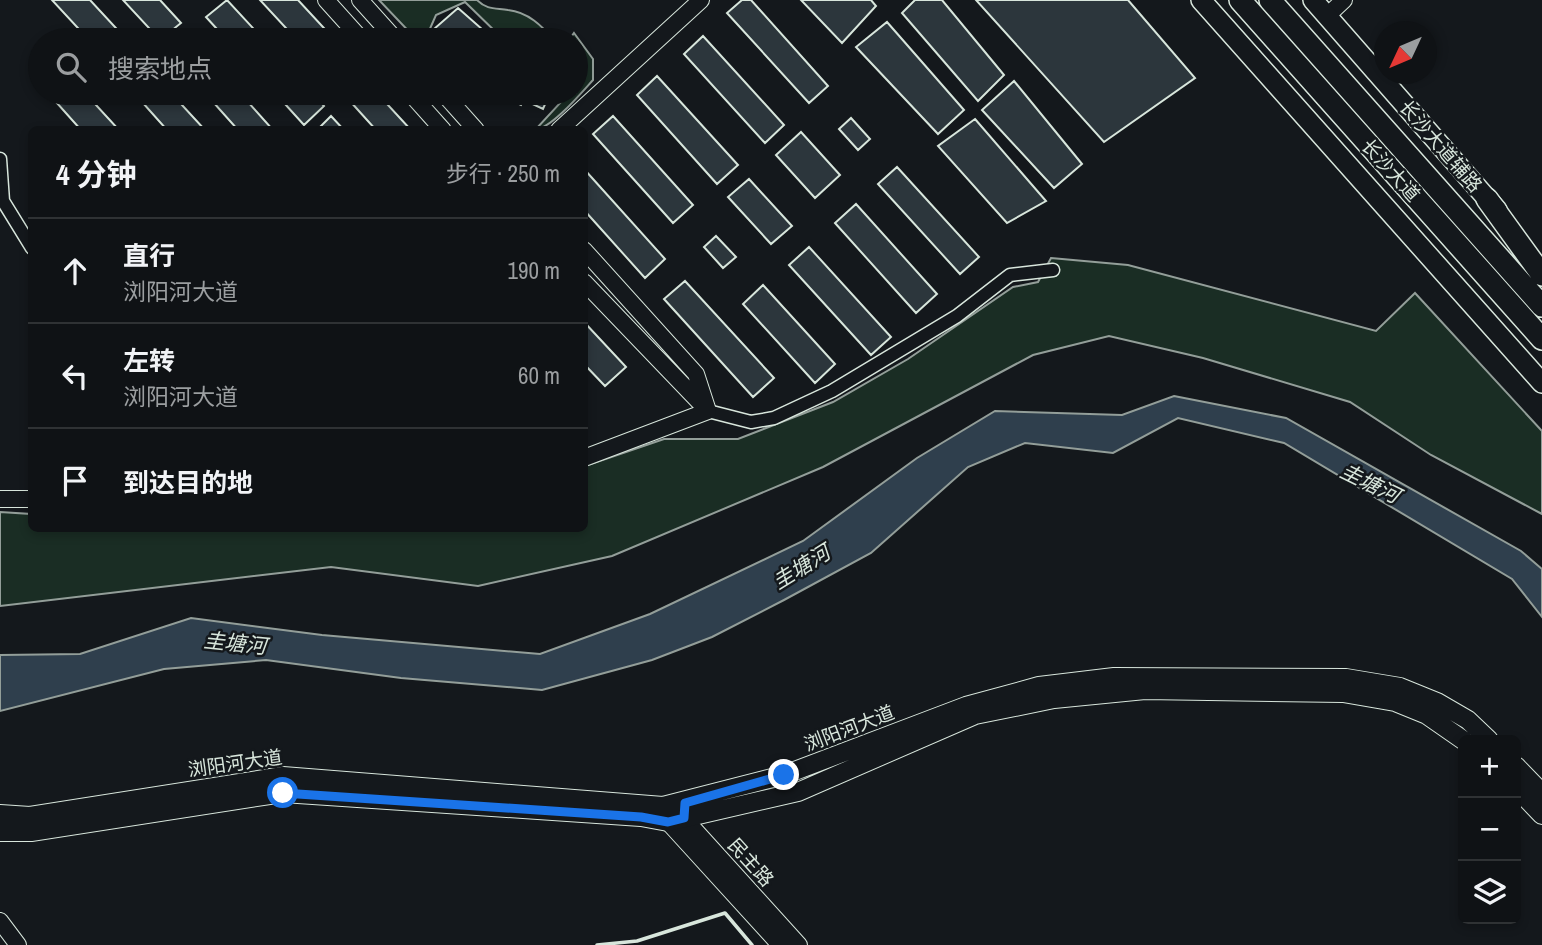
<!DOCTYPE html>
<html lang="zh">
<meta charset="utf-8">
<style>
body{margin:0;font-family:"Archivo Narrow","Noto Sans SC",sans-serif;background:#181b1e;color:#f1f3f6}
.controls{position:absolute;right:21px;bottom:21px;display:grid;overflow:hidden;border-radius:10px;box-shadow:0 4px 10px #0003}
.controls button{width:63px;height:63px;display:grid;place-items:center;padding:0;border:0;border-bottom:2px solid #2f3234;background:#0f1215;color:#f1f3f6;font:35px sans-serif}
.compass{position:absolute;left:1374px;top:21px;width:63px;height:63px;border-radius:50%;background:#0f1215;box-shadow:0 4px 10px #0003;rotate:226deg}
.stop{position:absolute;width:21px;height:21px;margin:-16px;border:5px solid #1a73e8;border-radius:50%;background:#fff}
.stop.end{background:#1a73e8;border-color:#fff;box-shadow:0 2px 7px #0008}
.list{margin:0;padding:0;list-style:none}
h2{display:flex;justify-content:space-between;align-items:center;height:91px;margin:0;padding:0 28px;font-size:30px}
h2 small{font-size:23px;font-weight:400;color:#9b9ea0}
.list li{display:grid;grid-template-columns:46px 1fr auto;gap:21px;align-items:center;box-sizing:border-box;height:105px;padding:0 28px;border-top:2px solid #2f3234}
.list b{display:block;font-size:26px;white-space:nowrap}
.list p{margin:0;font-size:23px;white-space:nowrap;color:#9b9ea0}
.list em{font-size:23px;font-style:normal;color:#9b9ea0}
.icon{flex:none;width:38px;height:38px;fill:none;stroke:currentColor;stroke-width:2;stroke-linecap:round;stroke-linejoin:round}
.map{position:relative;flex:none;width:1542px;height:945px;overflow:hidden}
.search{position:absolute;background:#0f1215;box-shadow:0 4px 10px #0003;left:28px;top:28px;width:560px;height:77px;display:flex;align-items:center;gap:18px;box-sizing:border-box;padding:0 24px;border-radius:38px;color:#9b9ea0;font-size:26px}
.panel{position:absolute;background:#0f1215;box-shadow:0 4px 10px #0003;left:28px;top:126px;width:560px;height:406px;border-radius:10px}
.map>svg:first-child{display:block}
.green{fill:#1a2d24;stroke:#939e99;stroke-width:2}
.water{fill:#2f3f4d;stroke:#939e99;stroke-width:2}
.building{fill:#2c363c;stroke:#d8e6dc;stroke-width:2}
.lines{fill:none;stroke-linecap:round;stroke-linejoin:round}
.minor-casing{stroke:#d8e6dc;stroke-width:15}
.tertiary-casing{stroke:#d8e6dc;stroke-width:18}
.secondary-casing{stroke:#d8e6dc;stroke-width:20}
.primary-casing{stroke:#d8e6dc;stroke-width:22}
.trunk-casing{stroke:#d8e6dc;stroke-width:24}
.minor{stroke:#14181c;stroke-width:12}
.tertiary{stroke:#14181c;stroke-width:16}
.secondary{stroke:#14181c;stroke-width:18}
.primary{stroke:#14181c;stroke-width:19}
.trunk{stroke:#14181c;stroke-width:21}
.wall{stroke:#d8e6dc;stroke-width:3.5}
.route{stroke:#1a73e8;stroke-width:9}
.labels{text-anchor:middle;dominant-baseline:central;stroke-width:5;stroke-linejoin:round;paint-order:stroke}
.street-label{font-size:19px;fill:#d8e6dc;stroke:#14181c}
.water-label{font-size:21px;font-style:italic;fill:#d8e6dc;stroke:#14181c}
</style>
<div class="map">
<svg width="1542" height="945" viewBox="0 0 1542 945">
<rect width="100%" height="100%" fill="#14181c"/>
<path class="green" d="M379 0H477C487 10 495 8 508 10 528 12 542 26 554 40H504L465 2 436 15 425 40H417Z
M574 33 593 59V80C582 92 551 129 536 129L562 101 561 93H576V40H569Z
M1051 258 1128 265 1376 331 1415 293 1542 431V514L1431 455 1350 402 1203 358 1109 336 1033 355 823 467 612 556 478 586 331 567 0 606V512L31 514 32 528H584L585 466 664 439H738L833 402 908 359 1013 287 1038 282Z"/>
<path class="water" d="M1174 396 1286 418 1521 551 1542 569V617L1512 579 1284 443 1178 418 1113 453 1025 443 968 467 871 553 784 600 712 637 652 660 542 690 401 678 266 660 164 669 0 711V655L80 654 191 618 322 635 540 654 650 614 803 541 917 458 995 411 1122 415Z"/>
<path class="building" d="M52 0H90L127 40H89Z
M123 0H160L181 23 160 40Z
M227 0 264 40H227L206 17Z
M260 0H298L335 40H297Z
M742 0H751L828 86 809 103 727 13Z
M801 0H871L876 6 842 43Z
M915 0H942L1004 75 978 101 902 13Z
M976 0H1128L1195 78 1104 142Z
M458 8 483 30 478 35 481 38 485 34 491 40H444L434 29Z
M887 22 964 110 938 134 856 47Z
M703 36 784 125 765 143 684 54Z
M657 76 738 165 717 184 637 95Z
M1014 81 1082 164 1054 188 982 110Z
M48 93H85L119 130H81Z
M134 93H171L205 130H167Z
M205 93H240L273 130H238Z
M275 93H312L324 106 304 125Z
M357 93H377L411 130H376L349 100Z
M505 93H550L543 109 524 100 521 105 506 98 508 94Z
M331 116 344 130H317Z
M613 116 693 205 673 223 593 134Z
M851 118 870 139 858 150 839 129Z
M975 119 1046 201 1007 223 938 146Z
M801 132 840 175 815 198 776 155Z
M897 167 979 257 960 274 878 184Z
M584 169 665 259 645 278 584 210Z
M749 179 792 226 771 244 728 197Z
M856 204 937 294 916 313 835 223Z
M716 236 736 257 723 268 704 247Z
M809 247 891 337 871 355 789 265Z
M685 281 774 378 753 397 664 299Z
M763 285 835 364 815 383 743 304Z
M584 322 626 367 605 386 584 364Z"/>
<g class="lines">
<defs>
<path id="minor" d="M0 159 3 201 32 248
M708 411 751 422 774 418 832 391 957 316 1010 275 1053 270"/>
<path id="tertiary" d="M326 0 362 40
M360 0 396 40
M1327 16 1344 0
M410 93 443 130
M443 93 476 130
M559 130 701 0
M584 250 696 374 708 411
M584 282 706 409
M584 458 708 411
M0 499H32
M684 807V818L799 945
M665 812 668 822 780 945
M0 921 18 945"/>
<path id="secondary" d="M1516 766 1542 793
M1516 788 1542 815
M0 814 30 816 283 776 663 806 784 775 966 706 1039 686 1114 677 1346 678 1400 687 1437 702 1468 720 1489 740
M0 832H31L283 793 641 817 668 822 798 792 975 715 1054 699 1145 690 1343 693 1395 702 1427 715 1463 740"/>
<path id="primary" d="M1201 0 1542 383
M1313 0 1497 210"/>
<path id="trunk" d="M1240 0 1542 339
M1270 0 1542 306
M1487 199 1542 275"/>
</defs>
<use href="#minor" class="minor-casing"/>
<use href="#tertiary" class="tertiary-casing"/>
<use href="#secondary" class="secondary-casing"/>
<use href="#primary" class="primary-casing"/>
<use href="#trunk" class="trunk-casing"/>
<use href="#minor" class="minor"/>
<use href="#tertiary" class="tertiary"/>
<use href="#secondary" class="secondary"/>
<use href="#primary" class="primary"/>
<use href="#trunk" class="trunk"/>
<path class="wall" d="M597 945 637 941 725 913 752 945"/>
</g>
<g class="lines">
<path class="route" d="M283 793 641 817 668 822 684 818 685 803 784 775"/>
</g>
<g class="labels">
<g class="street-label">
<text transform="translate(1441 146) rotate(49)">长沙大道辅路</text>
<text transform="translate(1391 170) rotate(48)">长沙大道</text>
<text transform="translate(849 728) rotate(-21)">浏阳河大道</text>
<text transform="translate(235 763) rotate(-8)">浏阳河大道</text>
<text transform="translate(751 862) rotate(48)">民主路</text>
</g>
<g class="water-label">
<text transform="translate(1370 483) rotate(26)">圭塘河</text>
<text transform="translate(801 567) rotate(-32)">圭塘河</text>
<text transform="translate(235 643) rotate(6)">圭塘河</text>
</g>
</g>
</svg>
<div class="controls">
<button>+</button>
<button>−</button>
<button><svg class="icon" aria-label="layers" viewBox="0 0 24 24"><path d="M12 4l9 5-9 5-9-5zM3 14l9 5 9-5"/></svg></button>
</div>
<svg class="compass" viewBox="-18 -18 36 36"><path d="M0-13l5 13h-10z" fill="#e53935"/><path d="M0 13l5-13h-10z" fill="#9b9ea0"/></svg>
<div class="stop" style="left:283px;top:793px"></div>
<div class="stop end" style="left:784px;top:775px"></div>
<div class="search"><svg class="icon" aria-label="search" viewBox="0 0 24 24"><circle cx="10" cy="10" r="6"/><path d="M15 15l6 6"/></svg>搜索地点</div>
<section class="panel">
<h2>4 分钟<small>步行 · 250 m</small></h2>
<ul class="list">
<li><svg class="icon" aria-label="ahead" viewBox="0 0 24 24"><path d="M12 20V5M6 11l6-6 6 6"/></svg><div><b>直行</b><p>浏阳河大道</p></div><em>190 m</em></li>
<li><svg class="icon" aria-label="left" viewBox="0 0 24 24"><path d="M17 20v-9H6M10 6l-5 5 5 5"/></svg><div><b>左转</b><p>浏阳河大道</p></div><em>60 m</em></li>
<li><svg class="icon" aria-label="arrive" viewBox="0 0 24 24"><path d="M6 21V4h12l-3 4 3 4H6"/></svg><div><b>到达目的地</b></div></li>
</ul>
</section>
</div>
